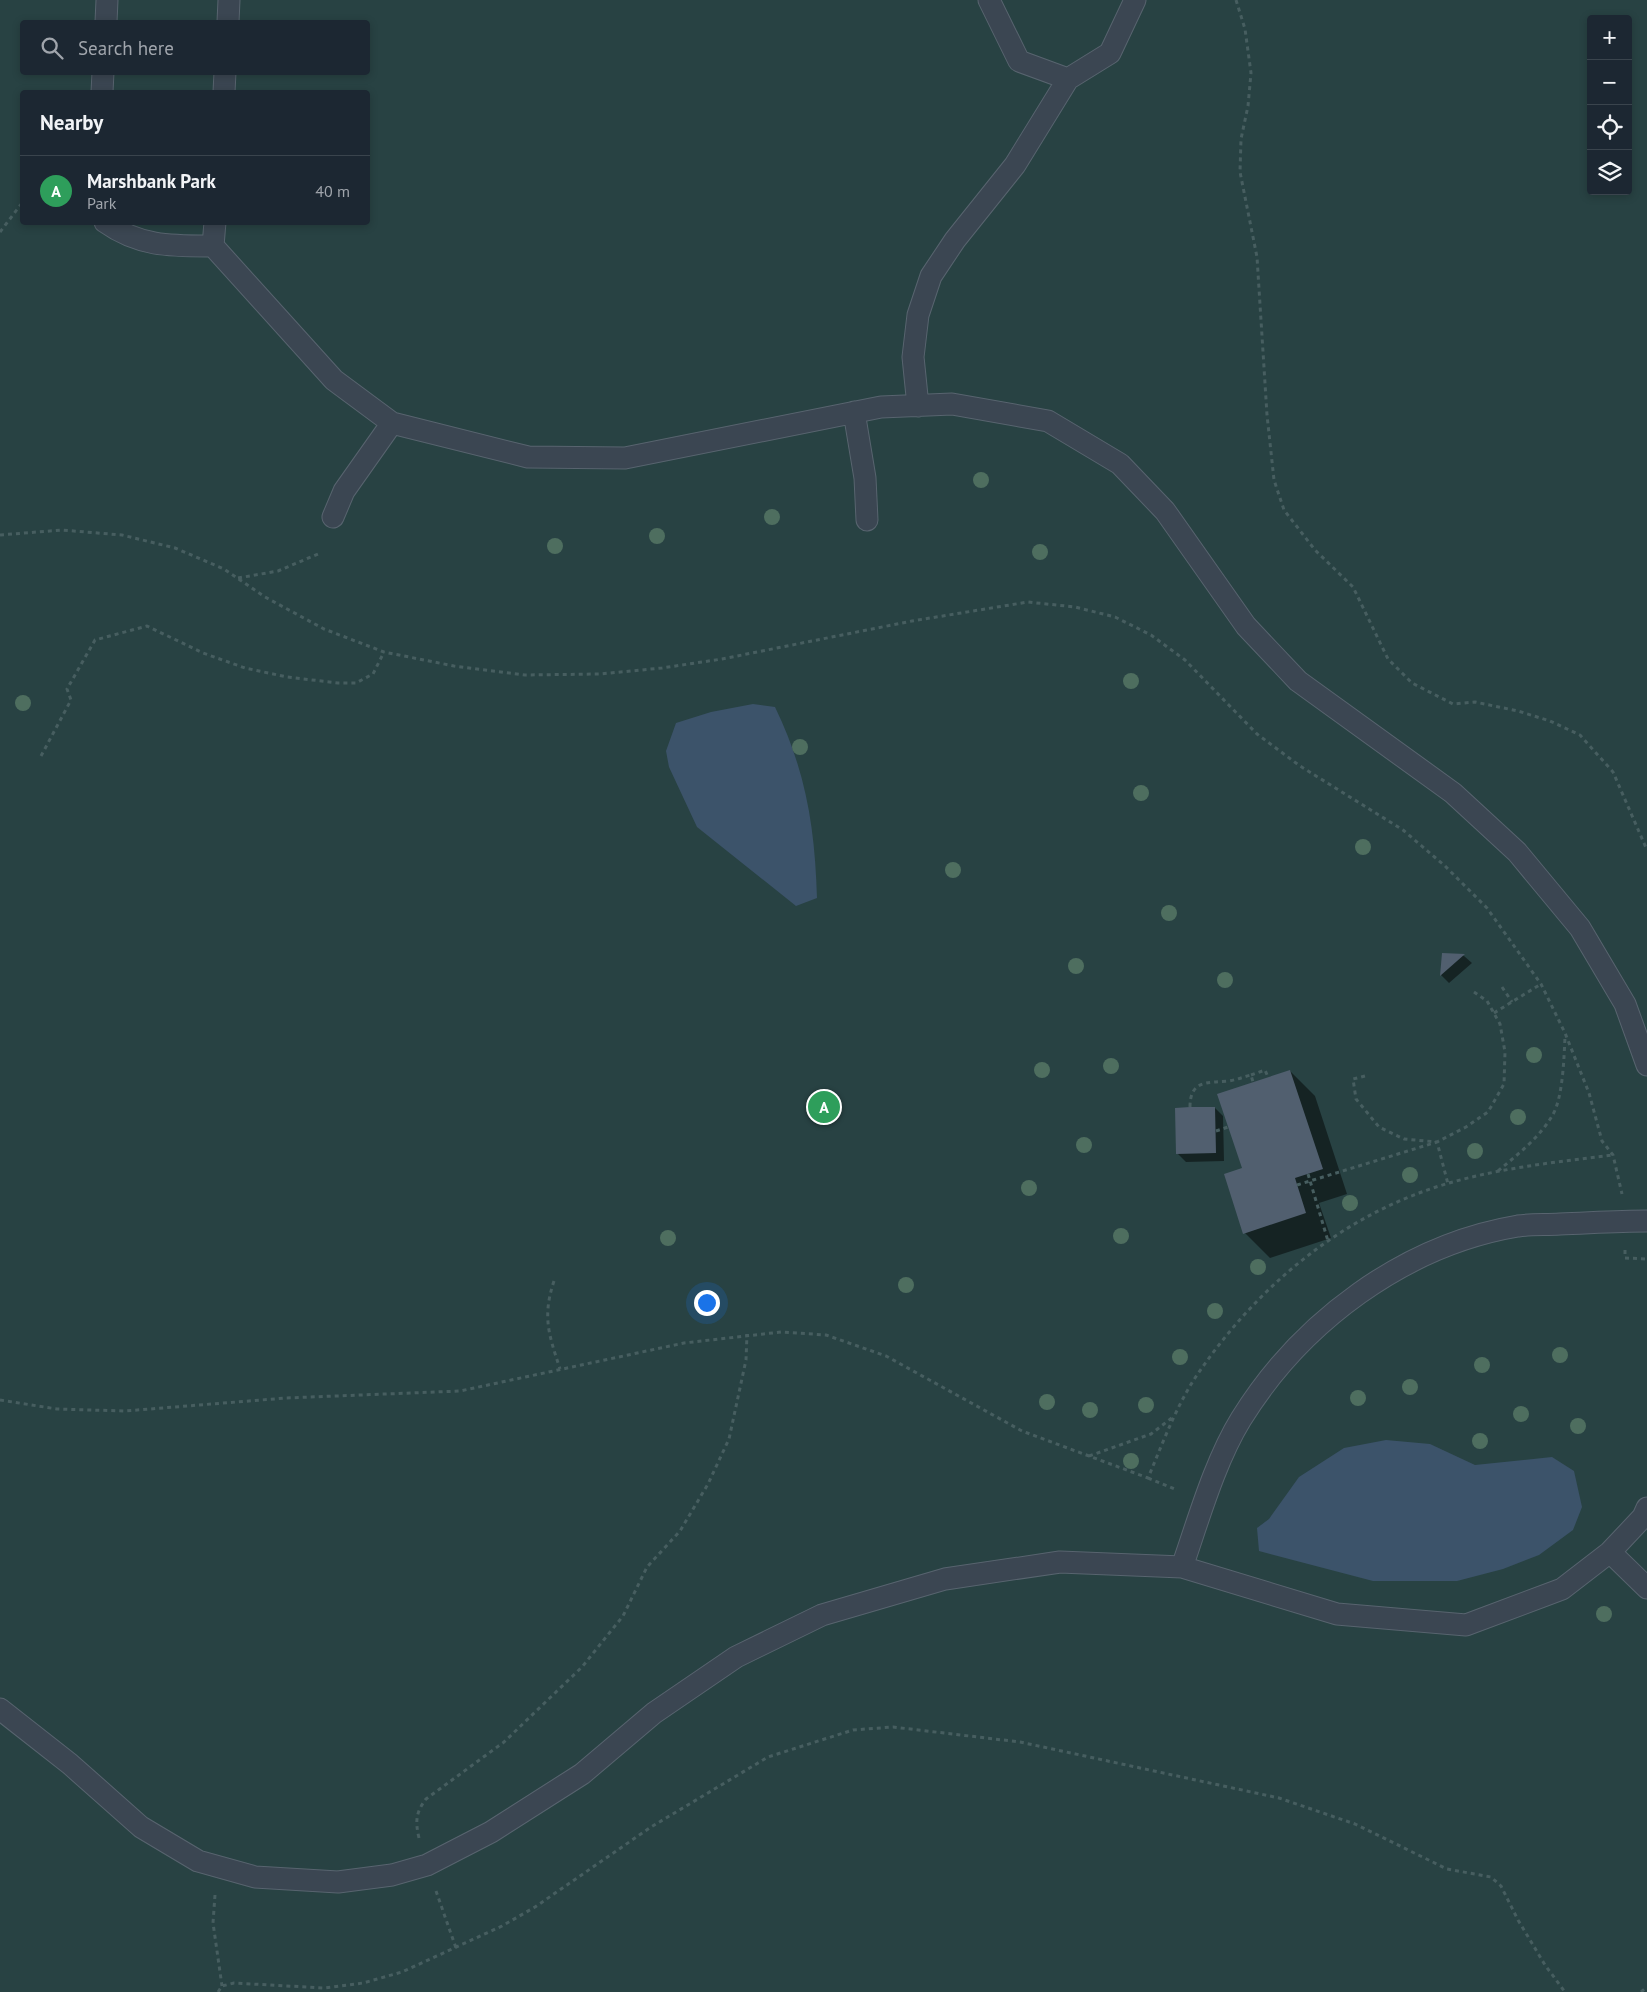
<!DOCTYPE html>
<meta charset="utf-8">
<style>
body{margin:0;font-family:"PT Sans",sans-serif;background:#252f3a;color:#f1f3f6}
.controls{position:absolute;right:15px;top:15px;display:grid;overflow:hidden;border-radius:5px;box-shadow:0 2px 8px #0003}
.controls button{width:45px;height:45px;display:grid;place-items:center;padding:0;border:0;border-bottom:1px solid #3a444d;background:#1c2732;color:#f1f3f6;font:25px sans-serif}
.you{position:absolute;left:706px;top:1302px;width:18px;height:18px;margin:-12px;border:4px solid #fff;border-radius:50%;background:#1a73e8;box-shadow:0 0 0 8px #1a73e833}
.badge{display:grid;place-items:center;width:32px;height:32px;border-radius:50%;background:#90c0f8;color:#fff;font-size:16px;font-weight:700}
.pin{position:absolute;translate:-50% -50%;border:2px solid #fff;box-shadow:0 1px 5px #0006}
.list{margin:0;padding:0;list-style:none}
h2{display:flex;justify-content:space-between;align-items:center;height:65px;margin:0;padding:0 20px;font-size:21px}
h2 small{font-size:16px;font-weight:400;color:#a0a5ac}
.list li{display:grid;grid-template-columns:32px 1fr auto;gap:15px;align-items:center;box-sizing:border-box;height:70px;padding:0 20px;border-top:1px solid #3a444d}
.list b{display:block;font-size:19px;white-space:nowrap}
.list p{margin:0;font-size:16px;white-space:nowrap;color:#a0a5ac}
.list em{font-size:16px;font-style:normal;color:#a0a5ac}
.icon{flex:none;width:28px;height:28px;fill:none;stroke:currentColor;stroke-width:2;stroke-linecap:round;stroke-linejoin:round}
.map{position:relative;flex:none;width:1647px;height:1992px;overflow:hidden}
.search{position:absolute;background:#1c2732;box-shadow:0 2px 8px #0003;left:20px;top:20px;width:350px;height:55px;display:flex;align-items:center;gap:12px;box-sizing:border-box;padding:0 18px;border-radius:5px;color:#a0a5ac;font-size:19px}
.panel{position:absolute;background:#1c2732;box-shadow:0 2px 8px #0003;left:20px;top:90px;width:350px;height:135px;border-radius:5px}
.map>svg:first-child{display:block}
.green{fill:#284243;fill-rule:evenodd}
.water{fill:#3c536a}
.shadow{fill:#0007}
.building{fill:#515f6f}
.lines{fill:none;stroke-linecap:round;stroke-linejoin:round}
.service-casing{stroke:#58646f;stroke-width:23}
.path{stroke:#475e60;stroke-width:3;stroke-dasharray:4 4;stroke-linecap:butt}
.service{stroke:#3b4652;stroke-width:21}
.tree{fill:#4e6e5f}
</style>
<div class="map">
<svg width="1647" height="1992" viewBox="0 0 1647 1992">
<rect width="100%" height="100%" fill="#263442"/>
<path class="green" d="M0 0H1647V1992H0ZM1591 19H1628V191H1591ZM22 22H368V72H22ZM22 92H368V222H22Z"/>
<path class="water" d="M753 704 775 707C806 771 815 828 817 898L796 906 697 827 669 767 666 751 676 723 711 712Z
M1386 1440 1430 1444 1475 1465 1552 1457 1574 1471 1582 1507 1573 1530 1539 1555 1503 1569 1457 1581H1373L1259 1551 1257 1528 1269 1519 1299 1477 1344 1448Z"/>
<path class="shadow" d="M1443 955 1464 956 1472 963 1449 983 1441 975Z
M1290 1071 1315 1096 1347 1194 1319 1203 1331 1238 1270 1258 1245 1233 1243 1169Z
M1215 1108 1223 1116 1224 1161 1186 1162 1178 1154Z"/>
<path class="building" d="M1442 953 1465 954 1440 976Z
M1290 1070 1323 1169 1295 1178 1306 1213 1243 1234 1224 1174 1242 1168 1217 1094Z
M1190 1107H1215L1216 1153 1176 1154 1175 1108Z"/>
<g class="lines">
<defs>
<path id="service" d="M989 0 1019 61 1068 79
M106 22 107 0
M228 22 229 0
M102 92 103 72
M224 92 225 72
M105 222C140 247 172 246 213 246
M215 222 213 246 334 380 392 423 528 457 625 458 881 407 952 404 1048 421 1120 464 1165 511 1246 626 1298 681 1453 793 1517 852 1580 928 1625 1004 1647 1065
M918 406 913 357 918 315 931 276 955 240 1015 165 1068 79 1110 53 1135 0
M854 412 865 478 867 520
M333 517 344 491 392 423
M1610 1552 1647 1588
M1182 1567C1198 1521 1215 1461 1241 1419 1301 1322 1404 1245 1518 1226 1532 1224 1546 1225 1560 1224 1589 1223 1618 1221 1647 1221
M0 1709 70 1764 141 1827 198 1861 255 1877 338 1882 392 1875 427 1865 491 1832 582 1774 654 1713 736 1657 822 1615 945 1579 1060 1562 1182 1567 1337 1614 1466 1625 1562 1589 1610 1552 1643 1517 1647 1508"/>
</defs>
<use href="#service" class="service-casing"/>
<path class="path" d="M1236 0 1245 29 1251 73 1248 106 1241 139 1240 172 1257 257 1267 415 1274 480 1284 510 1315 550 1353 587 1388 659 1412 683 1453 704 1475 702 1518 711 1550 721 1580 735 1613 772 1647 850
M0 232 22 203
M0 535 62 530 122 535 175 548 224 569 265 597 324 629 384 652 454 666 525 675 600 674 662 668 722 659 912 621 1028 602 1075 607 1115 617 1151 635 1185 660 1257 734 1300 766 1403 830 1445 866 1487 908 1541 984 1565 1033 1589 1093 1602 1141 1613 1155 1622 1194
M238 578 278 571 318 554
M41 756 71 700 67 689 95 640 147 626 203 653 245 668 287 677 338 683H356L373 674 384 652
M1502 987 1512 1002
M1494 1013 1541 984
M1251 1075 1265 1070 1268 1077
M1365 1076 1353 1079 1356 1099 1379 1127 1404 1139 1437 1142 1466 1127 1488 1112 1504 1084 1505 1052 1500 1024 1487 1001 1474 992
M1190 1107C1190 1080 1207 1083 1228 1081 1236 1080 1243 1077 1251 1075L1253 1082
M1216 1131 1228 1127
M1498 1171C1517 1155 1539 1138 1552 1116 1563 1099 1564 1057 1565 1037
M1308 1174 1328 1241
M1297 1185 1437 1142 1448 1184
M1625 1250V1258L1647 1259
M554 1281C542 1317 549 1335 560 1369
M0 1400 57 1409 125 1411 286 1398 460 1391 684 1343 781 1332 826 1335 886 1356 1022 1431 1148 1478C1162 1445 1175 1409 1195 1378 1250 1296 1326 1228 1419 1193 1480 1170 1548 1163 1613 1155
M1089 1456 1151 1434 1173 1417
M1148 1478 1177 1490
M419 1838C415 1821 416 1812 426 1799L504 1742 582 1667 623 1616 647 1567 680 1531 708 1484 729 1439 746 1360 747 1334
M436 1891 456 1948
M215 1895 213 1923 222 1986
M218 1992 222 1986 234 1983 324 1988 363 1983 402 1972 502 1926 535 1907 651 1827 768 1757 853 1730 893 1727 1020 1742 1279 1798 1355 1824 1447 1869 1491 1877 1501 1886 1518 1920 1545 1965 1565 1992
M1641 1992 1647 1987"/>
<use href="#service" class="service"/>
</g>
<g class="tree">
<circle cx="981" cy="480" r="8"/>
<circle cx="772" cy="517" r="8"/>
<circle cx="657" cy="536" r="8"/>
<circle cx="555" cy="546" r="8"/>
<circle cx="1040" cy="552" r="8"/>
<circle cx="1131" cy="681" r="8"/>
<circle cx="23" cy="703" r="8"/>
<circle cx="800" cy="747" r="8"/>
<circle cx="1141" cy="793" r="8"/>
<circle cx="1363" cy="847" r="8"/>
<circle cx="953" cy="870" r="8"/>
<circle cx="1169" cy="913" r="8"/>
<circle cx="1076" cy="966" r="8"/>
<circle cx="1225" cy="980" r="8"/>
<circle cx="1534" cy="1055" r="8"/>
<circle cx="1111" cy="1066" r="8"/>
<circle cx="1042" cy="1070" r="8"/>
<circle cx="1518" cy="1117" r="8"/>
<circle cx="1084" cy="1145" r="8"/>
<circle cx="1475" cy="1151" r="8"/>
<circle cx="1410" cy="1175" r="8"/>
<circle cx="1029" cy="1188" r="8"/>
<circle cx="1350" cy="1203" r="8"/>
<circle cx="1121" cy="1236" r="8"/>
<circle cx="668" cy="1238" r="8"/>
<circle cx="1258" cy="1267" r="8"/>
<circle cx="906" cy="1285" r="8"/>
<circle cx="1215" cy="1311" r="8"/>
<circle cx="1560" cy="1355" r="8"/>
<circle cx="1180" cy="1357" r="8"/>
<circle cx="1482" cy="1365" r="8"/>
<circle cx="1410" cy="1387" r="8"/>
<circle cx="1358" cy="1398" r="8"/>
<circle cx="1047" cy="1402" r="8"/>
<circle cx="1146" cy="1405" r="8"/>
<circle cx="1090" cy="1410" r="8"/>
<circle cx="1521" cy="1414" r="8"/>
<circle cx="1578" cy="1426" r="8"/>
<circle cx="1480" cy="1441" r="8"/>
<circle cx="1131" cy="1461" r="8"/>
<circle cx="1604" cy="1614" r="8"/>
</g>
</svg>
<div class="controls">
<button>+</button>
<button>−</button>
<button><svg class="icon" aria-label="locate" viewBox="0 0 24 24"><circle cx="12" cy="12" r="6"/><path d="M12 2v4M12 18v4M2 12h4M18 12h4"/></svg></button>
<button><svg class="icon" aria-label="layers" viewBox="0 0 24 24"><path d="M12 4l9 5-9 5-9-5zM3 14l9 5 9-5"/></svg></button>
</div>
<div class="you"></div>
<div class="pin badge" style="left:824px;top:1107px;background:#2e9e5b">A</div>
<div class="search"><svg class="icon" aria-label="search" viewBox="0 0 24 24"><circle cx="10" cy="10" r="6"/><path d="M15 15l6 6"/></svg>Search here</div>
<section class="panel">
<h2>Nearby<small></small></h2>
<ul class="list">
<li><span class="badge" style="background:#2e9e5b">A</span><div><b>Marshbank Park</b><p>Park</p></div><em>40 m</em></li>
</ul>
</section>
</div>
